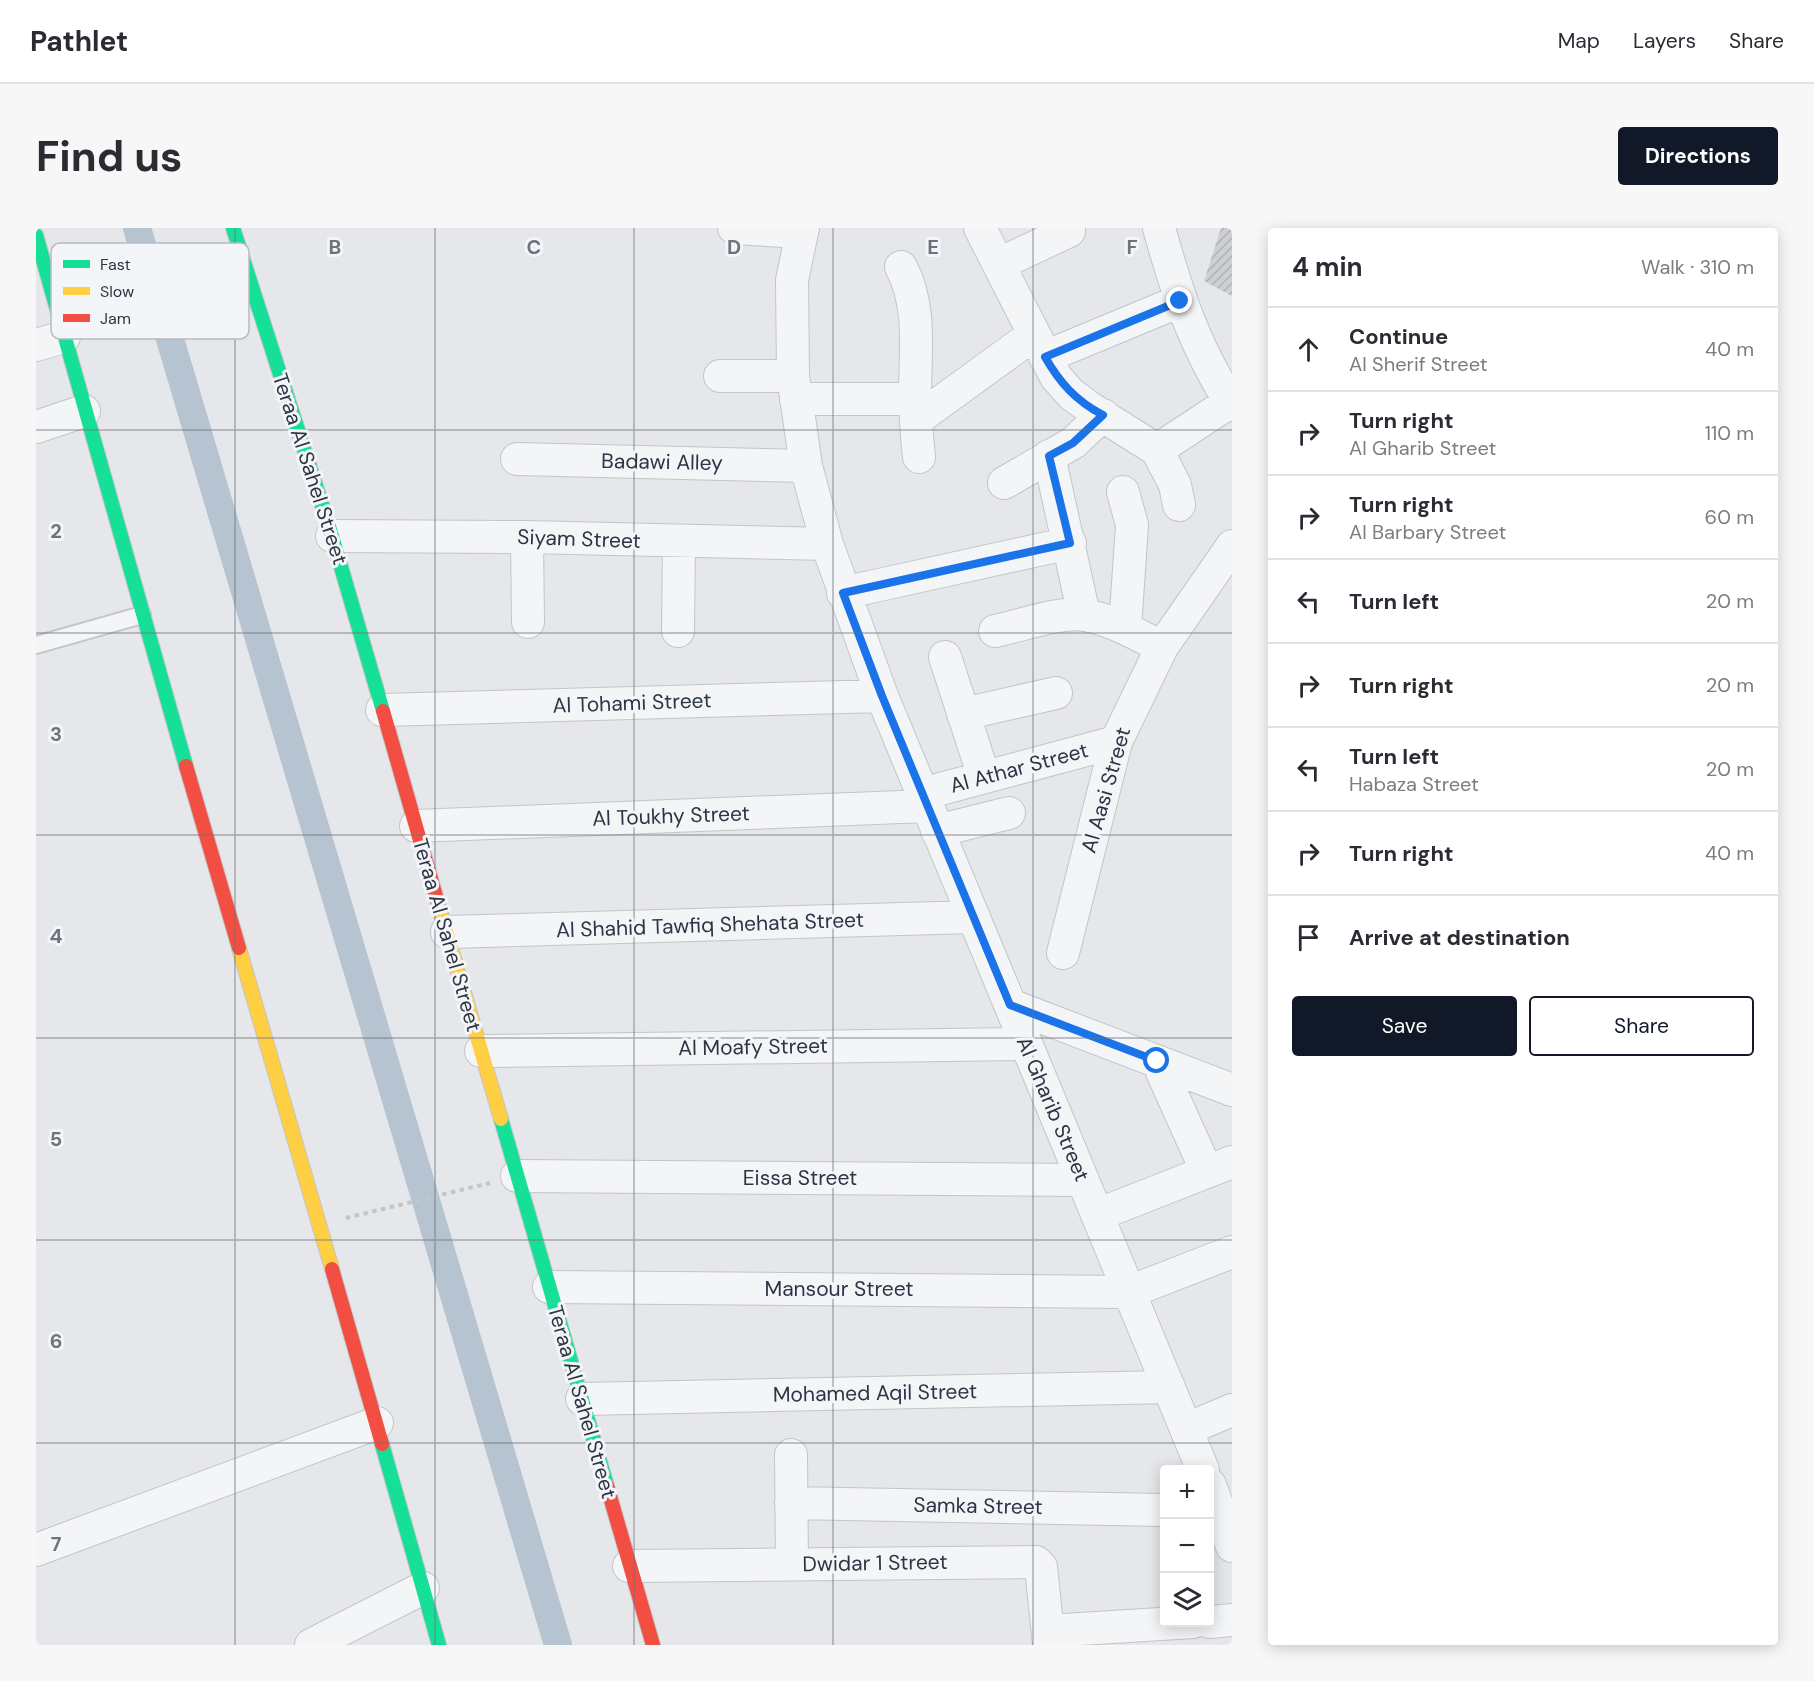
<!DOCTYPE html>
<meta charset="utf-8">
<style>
body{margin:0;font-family:"DM Sans",sans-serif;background:#f7f7f7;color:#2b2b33}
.controls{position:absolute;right:18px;bottom:18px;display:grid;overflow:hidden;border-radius:6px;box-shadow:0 3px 15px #0003}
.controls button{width:54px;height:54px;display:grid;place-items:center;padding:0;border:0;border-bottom:2px solid #e1e1e2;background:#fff;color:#2b2b33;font:30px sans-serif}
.stop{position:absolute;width:18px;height:18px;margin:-14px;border:4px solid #1a73e8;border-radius:50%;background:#fff}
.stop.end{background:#1a73e8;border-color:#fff;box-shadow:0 2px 6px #0008}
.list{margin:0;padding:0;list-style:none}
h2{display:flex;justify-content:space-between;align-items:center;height:78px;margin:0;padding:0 24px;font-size:26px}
h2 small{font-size:20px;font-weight:400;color:#7c7c81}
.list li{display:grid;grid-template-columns:39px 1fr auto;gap:18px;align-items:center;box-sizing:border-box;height:84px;padding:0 24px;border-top:2px solid #e1e1e2}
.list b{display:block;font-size:22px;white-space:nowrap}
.list p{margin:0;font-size:20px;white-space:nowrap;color:#7c7c81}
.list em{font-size:20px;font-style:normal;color:#7c7c81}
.actions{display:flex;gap:12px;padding:18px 24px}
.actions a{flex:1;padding:14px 0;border:2px solid #111827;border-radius:6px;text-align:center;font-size:21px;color:#111827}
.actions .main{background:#111827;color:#fff}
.icon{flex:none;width:33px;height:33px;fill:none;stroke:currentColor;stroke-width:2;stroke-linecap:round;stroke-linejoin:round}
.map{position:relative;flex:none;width:1196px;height:1417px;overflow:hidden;border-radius:6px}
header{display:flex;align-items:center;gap:36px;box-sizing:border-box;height:84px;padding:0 30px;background:#fff;border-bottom:2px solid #e1e1e2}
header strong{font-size:28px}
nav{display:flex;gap:33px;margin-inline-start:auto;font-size:21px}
.intro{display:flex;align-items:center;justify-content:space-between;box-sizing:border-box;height:144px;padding:0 36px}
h1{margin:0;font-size:42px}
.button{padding:15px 27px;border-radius:6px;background:#111827;color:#fff;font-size:21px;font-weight:700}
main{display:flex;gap:36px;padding:0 36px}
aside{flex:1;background:#fff;border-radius:6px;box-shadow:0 3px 15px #0003}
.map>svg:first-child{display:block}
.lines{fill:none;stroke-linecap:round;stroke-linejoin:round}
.canal{stroke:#b6c4d2;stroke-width:28}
.building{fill:url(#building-hatch)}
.lane-casing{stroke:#c3c5c8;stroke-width:20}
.street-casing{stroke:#c3c5c8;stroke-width:34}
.fast-casing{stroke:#c3c5c8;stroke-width:16}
.slow-casing{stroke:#c3c5c8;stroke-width:16}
.jam-casing{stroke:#c3c5c8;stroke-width:16}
.path{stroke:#c3c5c8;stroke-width:4;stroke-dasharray:4.5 4.5;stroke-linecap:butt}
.lane{stroke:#f4f5f6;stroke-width:16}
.street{stroke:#f4f5f6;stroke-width:32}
.fast{stroke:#16e098;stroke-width:14}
.slow{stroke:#ffcf43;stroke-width:14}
.jam{stroke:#f24e42;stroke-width:14}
.route{stroke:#1a73e8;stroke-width:8}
.grid{fill:none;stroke:#6d737d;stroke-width:1.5;stroke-opacity:0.55}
.labels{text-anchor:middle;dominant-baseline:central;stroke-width:6;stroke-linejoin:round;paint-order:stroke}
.street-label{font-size:21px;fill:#2c3542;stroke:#f3f5f8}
.key{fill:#f3f5f8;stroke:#b7bbc1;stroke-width:1.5}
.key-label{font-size:16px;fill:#2c3542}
.grid-label{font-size:20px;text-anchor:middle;font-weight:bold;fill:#6d737d;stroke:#f3f5f8;stroke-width:6;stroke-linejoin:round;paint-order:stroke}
</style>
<header>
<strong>Pathlet</strong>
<nav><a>Map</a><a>Layers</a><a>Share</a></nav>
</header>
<div class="intro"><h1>Find us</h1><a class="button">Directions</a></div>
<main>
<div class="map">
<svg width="1196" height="1417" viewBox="0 0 1196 1417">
<defs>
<pattern id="building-hatch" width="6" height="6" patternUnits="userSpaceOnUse" patternTransform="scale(1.5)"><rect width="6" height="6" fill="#cdcfd2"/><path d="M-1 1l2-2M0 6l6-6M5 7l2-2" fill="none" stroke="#b0b2b6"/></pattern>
</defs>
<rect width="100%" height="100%" fill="#e5e7ea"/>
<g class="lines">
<path class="canal" d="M101 0 522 1417"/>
</g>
<path class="building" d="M1185 0H1196V68L1168 53Z"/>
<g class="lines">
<defs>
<path id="lane" d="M0 417 106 387"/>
<path id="street" d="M698 0 765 4
M767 0 756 52 757 148 770 238 791 316 846 468 1167 1242
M944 0 1020 149 1035 166 1054 180 1121 222 1139 257 1143 277
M1123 0C1142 68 1158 117 1196 177
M963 36 1033 3
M865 39C886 78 879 125 879 168 879 189 881 209 883 229
M0 117 28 109
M1009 129 1144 73
M684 148H757
M760 171H879
M880 192 997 107
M0 199 48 183
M1121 222 1194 174
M1013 228 1048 387
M481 231 770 238
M968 255 1037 215 1067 187
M1087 264 1096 297 1089 400
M296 308 491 309 791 316
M491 309 492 394
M807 365 1034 315
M642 403 643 315
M959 403C983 398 1026 383 1049 387 1076 392 1102 407 1126 419
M909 429 948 549
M346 482 846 468
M927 486 1020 465
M886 566 1080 514
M380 598 891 578
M901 603 973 585
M411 704 937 689
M1027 725 1080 514 1126 419 1196 318
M974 777 1196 862
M445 823 990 816
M1121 833 1171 944
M481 948 1047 952
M1061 987 1196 934
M513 1059 1093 1064 1196 1024
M546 1171 1133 1159
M1151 1201 1196 1182
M755 1227 756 1337
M1174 1257 1196 1318
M755 1275 1128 1282
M0 1322 341 1195
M593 1338 1000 1334 1005 1339 1013 1417
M1174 1394 1196 1392
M1012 1403 1157 1394
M275 1417 387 1360"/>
<path id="fast" d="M197 0 296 308 347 483
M0 7 150 538
M465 891 571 1258
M346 1216 403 1417"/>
<path id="slow" d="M403 679 465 891
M203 720 296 1041"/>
<path id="jam" d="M347 483 403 679
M150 538 203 720
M296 1041 346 1216
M571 1258 617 1417"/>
</defs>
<use href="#lane" class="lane-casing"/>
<use href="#street" class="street-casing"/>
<use href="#fast" class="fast-casing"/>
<use href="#slow" class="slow-casing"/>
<use href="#jam" class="jam-casing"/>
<path class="path" d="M310 990 454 955"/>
<use href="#lane" class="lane"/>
<use href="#street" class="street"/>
<use href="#fast" class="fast"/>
<use href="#slow" class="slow"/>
<use href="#jam" class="jam"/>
</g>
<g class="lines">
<path class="route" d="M1121 833 974 777 846 468 807 365 1034 315 1013 228 1037 215 1067 187C1040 173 1024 155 1009 129L1144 73"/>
</g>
<path class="grid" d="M199 0V1417M399 0V1417M598 0V1417M797 0V1417M997 0V1417M0 202H1196M0 405H1196M0 607H1196M0 810H1196M0 1012H1196M0 1215H1196"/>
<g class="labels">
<g class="street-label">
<text transform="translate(626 234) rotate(1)">Badawi Alley</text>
<text transform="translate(274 241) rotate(72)">Teraa Al Sahel Street</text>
<text transform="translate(543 311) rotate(2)">Siyam Street</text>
<text transform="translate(596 475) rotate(-2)">Al Tohami Street</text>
<text transform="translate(983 540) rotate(-15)">Al Athar Street</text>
<text transform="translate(1070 562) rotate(-74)">Al Aasi Street</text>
<text transform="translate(635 588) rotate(-2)">Al Toukhy Street</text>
<text transform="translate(674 697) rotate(-2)">Al Shahid Tawfiq Shehata Street</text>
<text transform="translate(411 707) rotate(74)">Teraa Al Sahel Street</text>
<text transform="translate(717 819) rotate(-1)">Al Moafy Street</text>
<text transform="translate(1017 881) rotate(67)">Al Gharib Street</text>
<text x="764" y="950">Eissa Street</text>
<text x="803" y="1061">Mansour Street</text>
<text transform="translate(839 1165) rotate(-1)">Mohamed Aqil Street</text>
<text transform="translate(546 1174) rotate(74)">Teraa Al Sahel Street</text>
<text transform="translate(942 1278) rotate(1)">Samka Street</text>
<text transform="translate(839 1335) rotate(-1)">Dwidar 1 Street</text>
</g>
</g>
<rect x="15" y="15" width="198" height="96" rx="9" class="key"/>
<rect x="27" y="32" width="27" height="8" fill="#16e098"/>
<rect x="27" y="59" width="27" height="8" fill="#ffcf43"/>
<rect x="27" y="86" width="27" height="8" fill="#f24e42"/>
<g class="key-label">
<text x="64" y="42">Fast</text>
<text x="64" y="69">Slow</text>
<text x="64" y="96">Jam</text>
</g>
<g class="grid-label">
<text x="299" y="26">B</text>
<text x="498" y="26">C</text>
<text x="698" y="26">D</text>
<text x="897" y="26">E</text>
<text x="1096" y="26">F</text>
<text x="20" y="310">2</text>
<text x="20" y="513">3</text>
<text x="20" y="715">4</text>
<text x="20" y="918">5</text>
<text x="20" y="1120">6</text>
<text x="20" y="1323">7</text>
</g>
</svg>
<div class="controls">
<button>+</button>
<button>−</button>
<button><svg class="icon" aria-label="layers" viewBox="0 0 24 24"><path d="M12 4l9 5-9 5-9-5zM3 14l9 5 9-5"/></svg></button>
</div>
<div class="stop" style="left:1121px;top:833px"></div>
<div class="stop end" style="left:1144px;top:73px"></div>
</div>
<aside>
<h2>4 min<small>Walk · 310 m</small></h2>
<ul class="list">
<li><svg class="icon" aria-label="ahead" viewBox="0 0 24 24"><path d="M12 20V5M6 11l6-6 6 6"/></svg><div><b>Continue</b><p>Al Sherif Street</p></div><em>40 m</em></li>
<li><svg class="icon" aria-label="right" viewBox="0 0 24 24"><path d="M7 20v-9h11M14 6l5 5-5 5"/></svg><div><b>Turn right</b><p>Al Gharib Street</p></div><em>110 m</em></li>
<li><svg class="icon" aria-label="right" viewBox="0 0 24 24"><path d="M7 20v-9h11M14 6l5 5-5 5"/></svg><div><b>Turn right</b><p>Al Barbary Street</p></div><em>60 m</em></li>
<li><svg class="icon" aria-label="left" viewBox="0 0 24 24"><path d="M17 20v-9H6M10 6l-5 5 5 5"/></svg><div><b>Turn left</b></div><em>20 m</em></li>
<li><svg class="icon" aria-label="right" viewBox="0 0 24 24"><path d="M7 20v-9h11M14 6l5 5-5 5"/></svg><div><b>Turn right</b></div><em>20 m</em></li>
<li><svg class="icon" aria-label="left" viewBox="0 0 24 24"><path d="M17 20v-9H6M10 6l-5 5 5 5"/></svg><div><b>Turn left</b><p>Habaza Street</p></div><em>20 m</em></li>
<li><svg class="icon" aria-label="right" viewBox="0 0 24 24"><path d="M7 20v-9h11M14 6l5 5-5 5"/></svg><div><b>Turn right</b></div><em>40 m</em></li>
<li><svg class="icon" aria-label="arrive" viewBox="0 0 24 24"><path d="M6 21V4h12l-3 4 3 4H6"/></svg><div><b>Arrive at destination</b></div></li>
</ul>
<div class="actions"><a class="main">Save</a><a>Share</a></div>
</aside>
</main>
